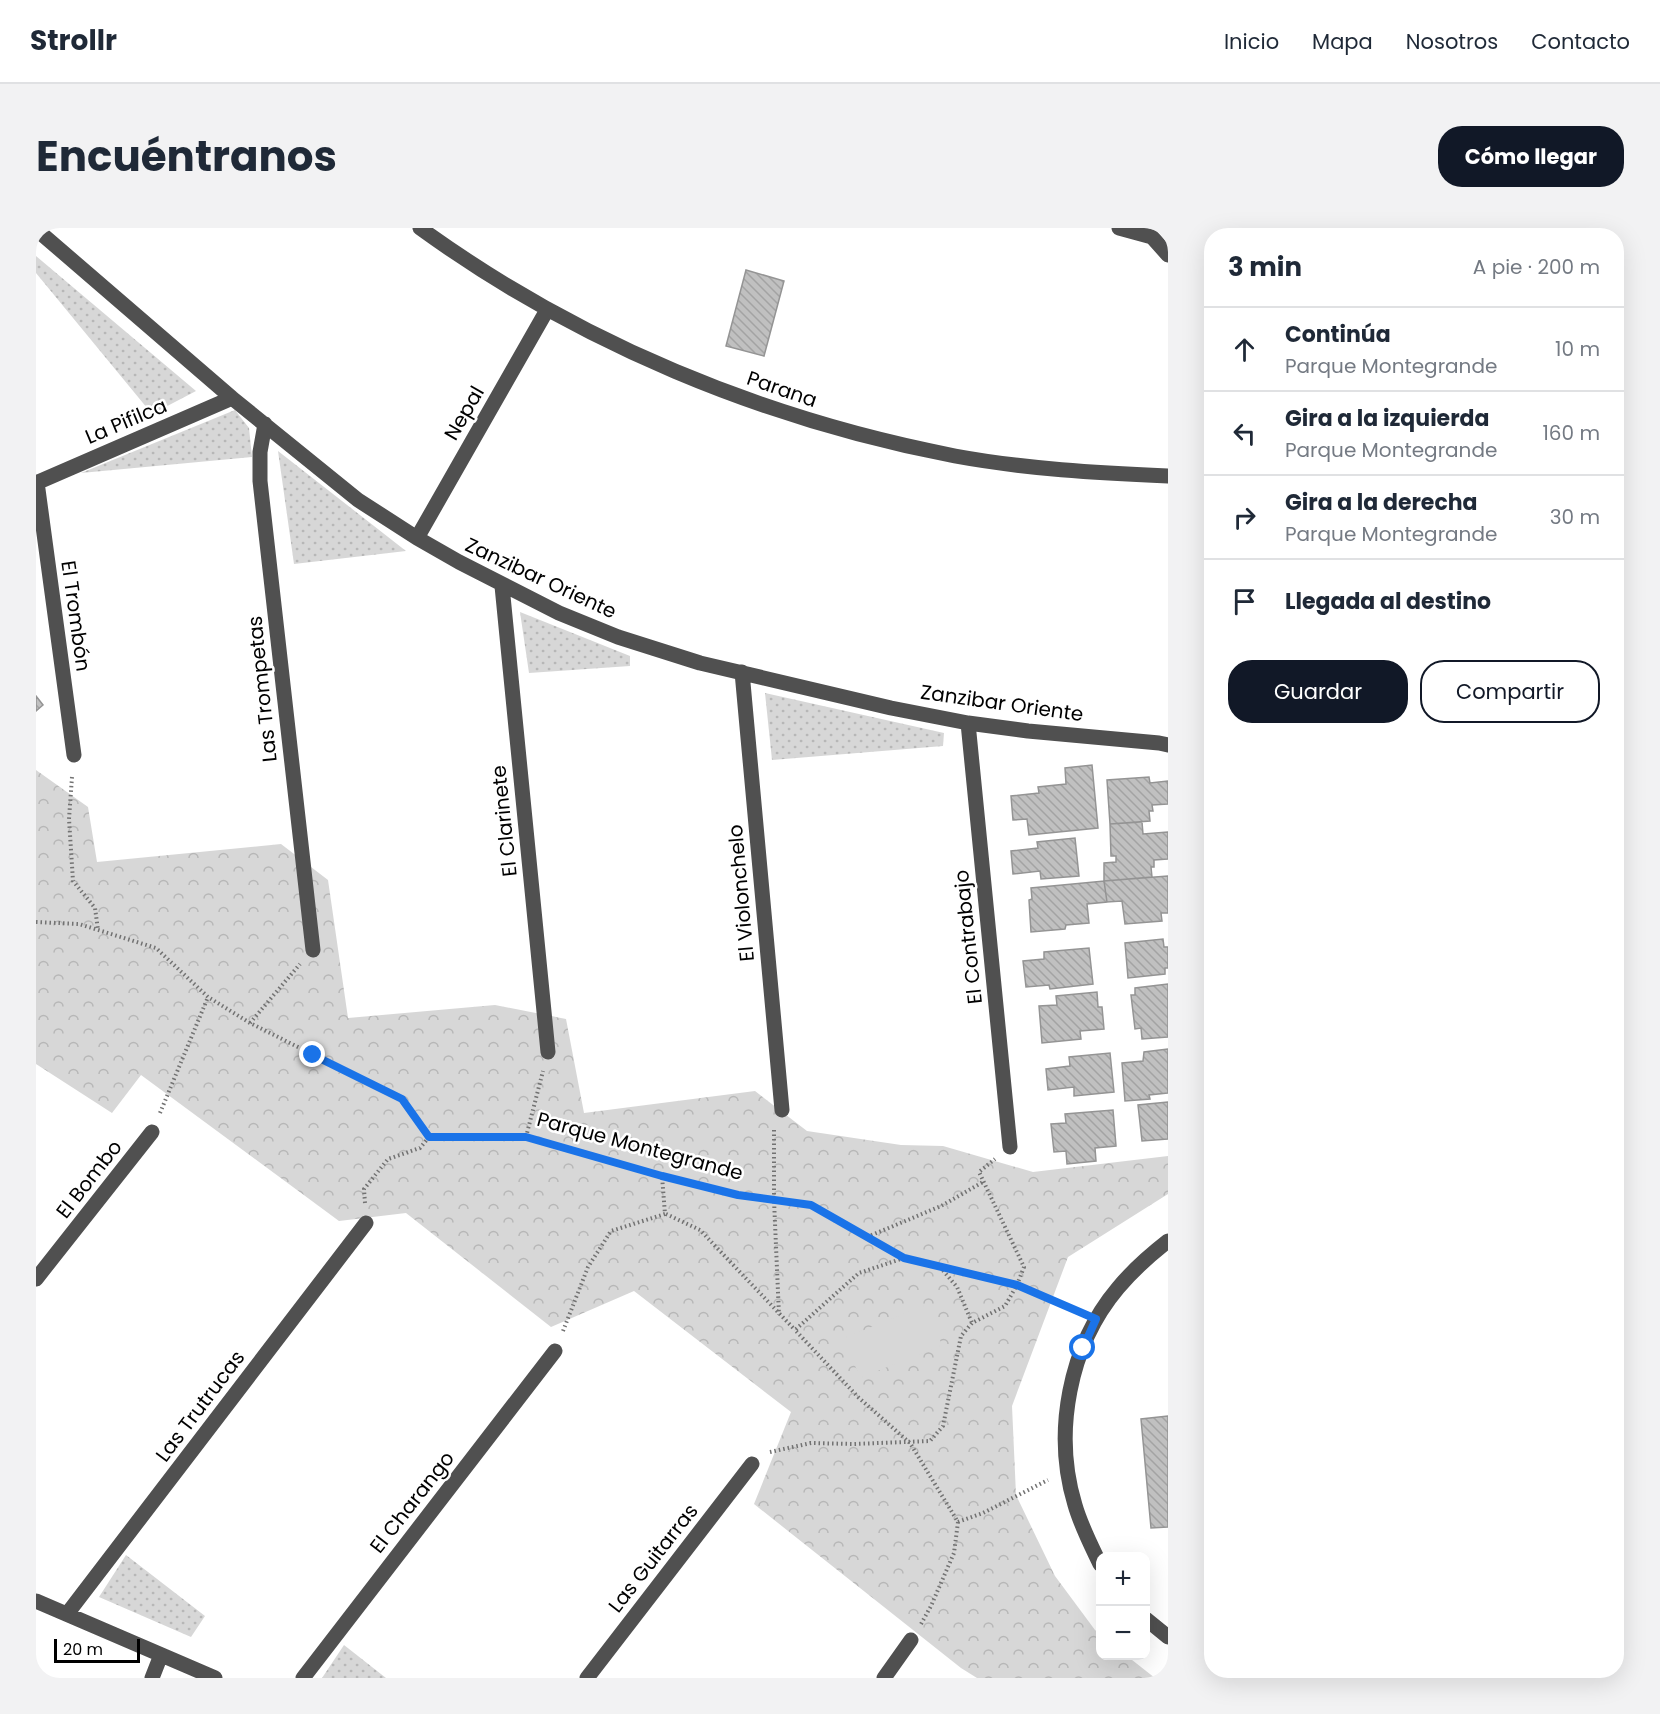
<!DOCTYPE html>
<html lang="es">
<meta charset="utf-8">
<style>
body{margin:0;font-family:Poppins,sans-serif;background:#f2f2f3;color:#1f2937}
.controls{position:absolute;right:18px;bottom:18px;display:grid;overflow:hidden;border-radius:12px;box-shadow:0 6px 24px #0002}
.controls button{width:54px;height:54px;display:grid;place-items:center;padding:0;border:0;border-bottom:2px solid #e0e1e3;background:#fff;color:#1f2937;font:30px sans-serif}
.scale{position:absolute;left:18px;bottom:15px;width:86px;box-sizing:border-box;padding-left:6px;border:3px solid #000;border-top:0;font-size:16px;line-height:21px;white-space:nowrap;color:#000;-webkit-text-stroke:4px #fff;paint-order:stroke}
.stop{position:absolute;width:18px;height:18px;margin:-14px;border:4px solid #1a73e8;border-radius:50%;background:#fff}
.stop.end{background:#1a73e8;border-color:#fff;box-shadow:0 2px 6px #0008}
.list{margin:0;padding:0;list-style:none}
h2{display:flex;justify-content:space-between;align-items:center;height:78px;margin:0;padding:0 24px;font-size:26px}
h2 small{font-size:20px;font-weight:400;color:#747a83}
.list li{display:grid;grid-template-columns:39px 1fr auto;gap:18px;align-items:center;box-sizing:border-box;height:84px;padding:0 24px;border-top:2px solid #e0e1e3}
.list b{display:block;font-size:22px;white-space:nowrap}
.list p{margin:0;font-size:20px;white-space:nowrap;color:#747a83}
.list em{font-size:20px;font-style:normal;color:#747a83}
.actions{display:flex;gap:12px;padding:18px 24px}
.actions a{flex:1;padding:14px 0;border:2px solid #111827;border-radius:24px;text-align:center;font-size:21px;color:#111827}
.actions .main{background:#111827;color:#fff}
.icon{flex:none;width:33px;height:33px;fill:none;stroke:currentColor;stroke-width:2;stroke-linecap:round;stroke-linejoin:round}
.map{position:relative;flex:none;width:1132px;height:1450px;overflow:hidden;border-radius:24px}
header{display:flex;align-items:center;gap:36px;box-sizing:border-box;height:84px;padding:0 30px;background:#fff;border-bottom:2px solid #e0e1e3}
header strong{font-size:28px}
nav{display:flex;gap:33px;margin-inline-start:auto;font-size:21px}
.intro{display:flex;align-items:center;justify-content:space-between;box-sizing:border-box;height:144px;padding:0 36px}
h1{margin:0;font-size:42px}
.button{padding:15px 27px;border-radius:24px;background:#111827;color:#fff;font-size:21px;font-weight:700}
main{display:flex;gap:36px;padding:0 36px}
aside{flex:1;background:#fff;border-radius:24px;box-shadow:0 6px 24px #0002}
.map>svg:first-child{display:block}
.grass{fill:url(#grass-dots)}
.forest{fill:url(#forest-crowns)}
.pitch{fill:#d7d7d7}
.building{fill:url(#building-back-hatch);stroke:#949494;stroke-width:1.5}
.lines{fill:none;stroke-linecap:round;stroke-linejoin:round}
.path{stroke:#727272;stroke-width:4;stroke-dasharray:1.5 3;stroke-linecap:butt}
.minor{stroke:#505050;stroke-width:15}
.route{stroke:#1a73e8;stroke-width:8}
.labels{text-anchor:middle;dominant-baseline:central;stroke-width:5;stroke-linejoin:round;paint-order:stroke}
.street-label{font-size:20px;fill:#000;stroke:#fff}
</style>
<header>
<strong>Strollr</strong>
<nav><a>Inicio</a><a>Mapa</a><a>Nosotros</a><a>Contacto</a></nav>
</header>
<div class="intro"><h1>Encuéntranos</h1><a class="button">Cómo llegar</a></div>
<main>
<div class="map">
<svg width="1132" height="1450" viewBox="0 0 1132 1450">
<defs>
<pattern id="grass-dots" width="8" height="8" patternUnits="userSpaceOnUse" patternTransform="scale(1.5)"><rect width="8" height="8" fill="#d7d7d7"/><path d="M2 2h.1M6 6h.1" fill="none" stroke="#b7b7b7" stroke-width="1.8" stroke-linecap="round"/></pattern>
<pattern id="forest-crowns" width="20" height="18" patternUnits="userSpaceOnUse" patternTransform="scale(1.5)"><rect width="20" height="18" fill="#d7d7d7"/><path d="M2 6a3 3 0 1 1 6 0M12 15a3 3 0 1 1 6 0" fill="none" stroke="#b7b7b7"/></pattern>
<pattern id="building-back-hatch" width="6" height="6" patternUnits="userSpaceOnUse" patternTransform="scale(1.5)"><rect width="6" height="6" fill="#c0c0c0"/><path d="M-1 5l2 2M0 0l6 6M5-1l2 2" fill="none" stroke="#a3a3a3"/></pattern>
</defs>
<rect width="100%" height="100%" fill="#fff"/>
<path class="grass" d="M0 28 160 163 116 186 0 45Z
M199 182 213 200 216 229 45 245Z
M242 223 370 323 258 336Z
M484 384 594 428V438L493 445Z
M729 465 908 505 907 518 736 532Z
M90 1327 169 1388 155 1409 63 1369Z
M308 1417 350 1450H286Z"/>
<path class="forest" d="M0 542 52 579 61 634 245 616 292 652 312 790 459 777 530 791 548 885 719 863 771 903 865 917 907 918 997 944 1132 928V966L1032 1029 976 1178 980 1267 1019 1348 1059 1402 1064 1406V1428H1091L1119 1450H941L925 1440 718 1276 755 1184 598 1063 515 1099 370 985 303 993 105 847 76 885 0 836Z"/>
<path class="pitch" d="M890 1077 906 1117 824 1150 808 1110Z"/>
<path class="building" d="M710 42 748 53 728 128 690 118Z
M0 468 7 477 0 483Z
M1056 537 1062 600 993 607 991 591 977 592 975 568 1003 565 1002 559 1030 556 1029 540Z
M1113 549 1114 555 1132 553V576L1116 577 1117 583H1113L1114 593 1074 596 1071 552Z
M1106 594 1107 606 1132 604V631L1118 632V639H1115L1116 649 1068 653V635L1080 634V628H1075L1074 596Z
M1039 610 1043 648 1005 651 1004 643 977 646 975 623 1002 620 1001 614Z
M1132 648V685H1125L1126 693 1089 696 1086 673 1071 674 1068 653Z
M1068 653 1071 674 1051 676 1053 695 1030 697 1029 701 995 704 993 672 996 671 995 660Z
M1127 711 1128 719H1132V740H1129V746L1092 750 1089 715Z
M1053 720 1057 756 1014 761 1013 757 990 759 987 733 1008 731V724Z
M1132 756V809L1106 811 1105 800 1099 801 1095 767H1099V760Z
M1061 764 1062 779H1066L1068 801 1044 803 1045 811 1006 815 1003 778 1021 777 1020 768Z
M1132 821V865L1113 867 1114 871 1089 873 1086 835 1107 833 1108 824Z
M1074 825 1078 864 1038 868V859L1012 862 1010 841 1034 838 1033 829Z
M1132 874V911L1106 913 1102 877Z
M1077 882 1080 918 1059 920 1060 933 1031 936 1030 923 1018 924 1015 896 1030 895 1029 886Z
M1132 1188V1299L1115 1300 1105 1191Z"/>
<g class="lines">
<path class="path" d="M36 549 33 591 37 653 59 680 62 702
M0 694 43 696 120 720 172 769 214 795 366 871 393 909H490L626 948 702 967 775 977 868 1030 981 1057 1041 1083
M214 795 264 736
M124 885 172 769
M738 902V972L743 1087
M490 909 507 843
M329 975 328 961 352 931 384 920 393 909
M630 986 664 1002 759 1102
M831 1009 905 978 947 954
M868 1030 823 1045 759 1102 822 1169 874 1215 922 1294 918 1325 895 1378 885 1396
M904 1039 921 1059 936 1095
M527 1103 552 1039 575 1003 629 986 626 948
M734 1224 775 1215 818 1216 894 1213 907 1198 925 1108 936 1095 969 1078 981 1057 988 1039 943 944 959 931
M922 1294 947 1285 1012 1252"/>
<path class="minor" d="M384 0C543 115 727 191 919 228 990 241 1061 245 1132 248
M1083 0 1116 9 1132 27
M0 1 196 170 322 272 381 310 423 334 523 385 582 409 664 435 855 480 932 495 992 503 1123 515 1132 517
M229 196 224 224V253L277 722
M1 254 38 527
M0 255 196 170
M381 310 511 82
M466 358 512 824
M706 444 746 882
M932 495 974 919
M0 1051 116 904
M1064 1336C1055 1317 1045 1298 1039 1277 1017 1205 1033 1118 1082 1060 1097 1042 1114 1027 1132 1013
M0 1373 179 1450
M31 1386 330 995
M1110 1391 1132 1409
M116 1450 125 1427
M267 1450 519 1123
M551 1450 716 1236
M848 1450 875 1412"/>
</g>
<g class="lines">
<path class="route" d="M277 827 366 871 393 909H490L626 948 702 967 775 977 868 1030 981 1057 1060 1091 1047 1120"/>
</g>
<g class="labels">
<g class="street-label">
<text transform="translate(746 161) rotate(19)">Parana</text>
<text transform="translate(428 185) rotate(-60)">Nepal</text>
<text transform="translate(90 193) rotate(-23)">La Pifilca</text>
<text transform="translate(505 350) rotate(25)">Zanzibar Oriente</text>
<text transform="translate(40 388) rotate(82)">El Trombón</text>
<text transform="translate(226 461) rotate(-96)">Las Trompetas</text>
<text transform="translate(966 475) rotate(8)">Zanzibar Oriente</text>
<text transform="translate(468 593) rotate(-96)">El Clarinete</text>
<text transform="translate(705 665) rotate(-95)">El Violonchelo</text>
<text transform="translate(932 709) rotate(-96)">El Contrabajo</text>
<text transform="translate(604 918) rotate(15)">Parque Montegrande</text>
<text transform="translate(53 951) rotate(-52)">El Bombo</text>
<text transform="translate(164 1178) rotate(-53)">Las Trutrucas</text>
<text transform="translate(376 1274) rotate(-52)">El Charango</text>
<text transform="translate(617 1330) rotate(-52)">Las Guitarras</text>
</g>
</g>
</svg>
<div class="controls">
<button>+</button>
<button>−</button>
</div>
<div class="scale">20 m</div>
<div class="stop" style="left:1047px;top:1120px"></div>
<div class="stop end" style="left:277px;top:827px"></div>
</div>
<aside>
<h2>3 min<small>A pie · 200 m</small></h2>
<ul class="list">
<li><svg class="icon" aria-label="ahead" viewBox="0 0 24 24"><path d="M12 20V5M6 11l6-6 6 6"/></svg><div><b>Continúa</b><p>Parque Montegrande</p></div><em>10 m</em></li>
<li><svg class="icon" aria-label="left" viewBox="0 0 24 24"><path d="M17 20v-9H6M10 6l-5 5 5 5"/></svg><div><b>Gira a la izquierda</b><p>Parque Montegrande</p></div><em>160 m</em></li>
<li><svg class="icon" aria-label="right" viewBox="0 0 24 24"><path d="M7 20v-9h11M14 6l5 5-5 5"/></svg><div><b>Gira a la derecha</b><p>Parque Montegrande</p></div><em>30 m</em></li>
<li><svg class="icon" aria-label="arrive" viewBox="0 0 24 24"><path d="M6 21V4h12l-3 4 3 4H6"/></svg><div><b>Llegada al destino</b></div></li>
</ul>
<div class="actions"><a class="main">Guardar</a><a>Compartir</a></div>
</aside>
</main>
